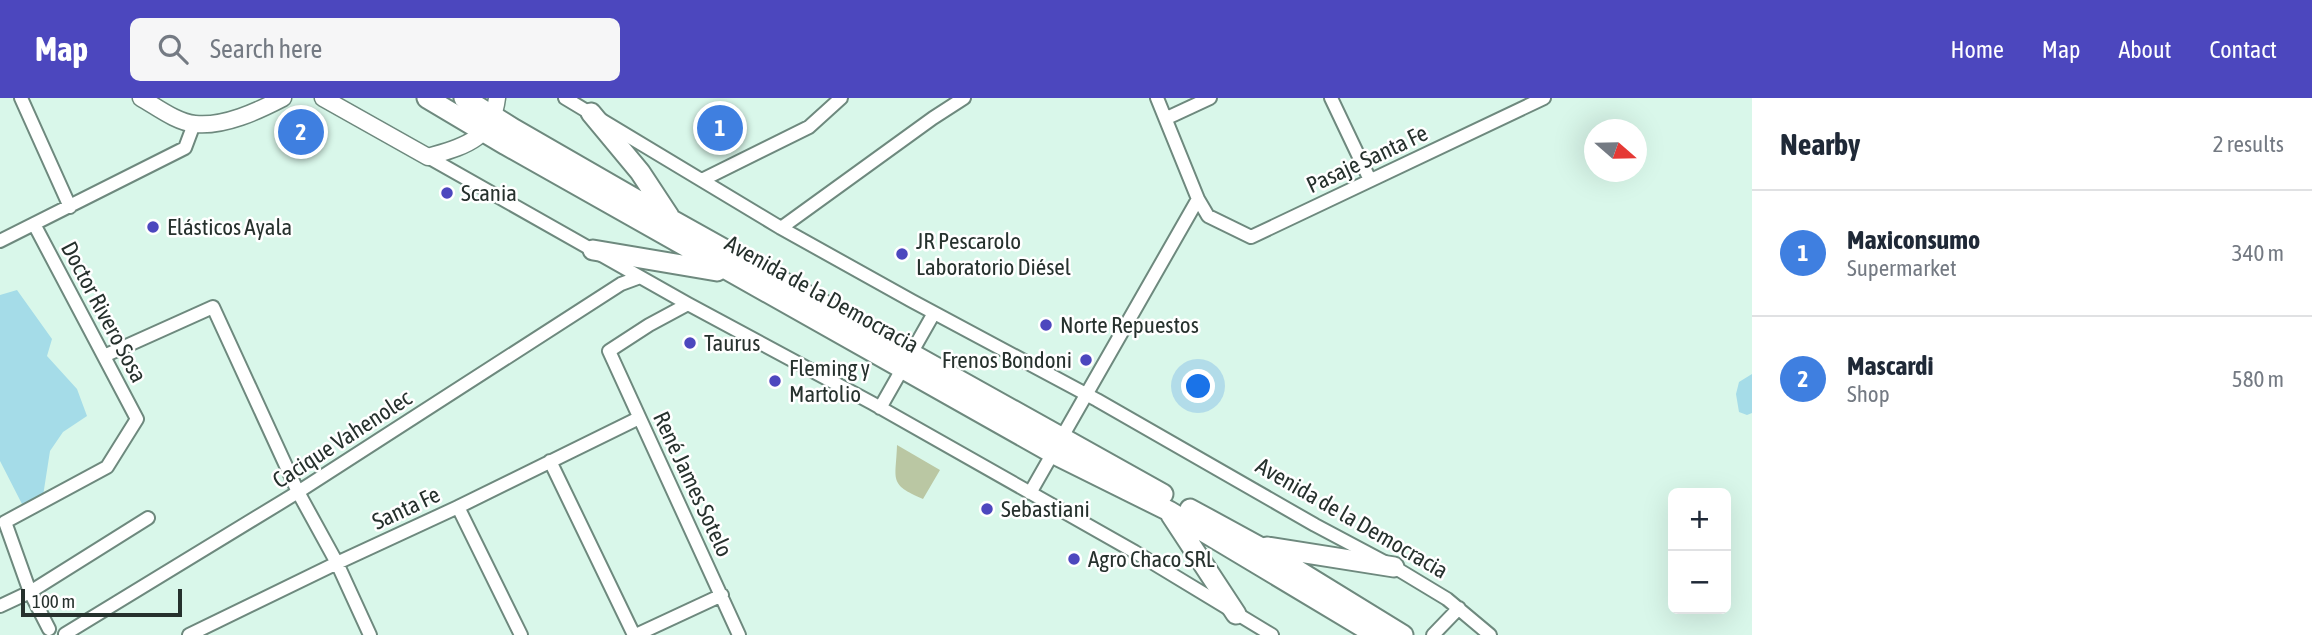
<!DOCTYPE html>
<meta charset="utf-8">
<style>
body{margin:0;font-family:"Asap Condensed",sans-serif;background:#f6f6f7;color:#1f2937}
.controls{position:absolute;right:21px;bottom:21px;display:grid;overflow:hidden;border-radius:10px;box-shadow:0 7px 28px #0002}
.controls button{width:63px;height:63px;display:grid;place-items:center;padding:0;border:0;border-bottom:2px solid #e0e1e3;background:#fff;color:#1f2937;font:35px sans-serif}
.compass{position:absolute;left:1584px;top:21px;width:63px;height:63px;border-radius:50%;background:#fff;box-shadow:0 7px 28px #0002;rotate:110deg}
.scale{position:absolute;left:21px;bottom:18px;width:161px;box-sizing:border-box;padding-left:7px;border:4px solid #26312d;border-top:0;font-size:19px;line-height:24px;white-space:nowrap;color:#26312d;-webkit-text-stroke:5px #fff;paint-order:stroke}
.you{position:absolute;left:1199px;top:289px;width:24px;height:24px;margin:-18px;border:5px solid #fff;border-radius:50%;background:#1a73e8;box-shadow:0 0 0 10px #1a73e833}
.badge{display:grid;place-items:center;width:46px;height:46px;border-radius:50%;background:#4c47be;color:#fff;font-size:23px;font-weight:700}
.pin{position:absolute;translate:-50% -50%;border:4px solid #fff;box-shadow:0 2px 7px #0006}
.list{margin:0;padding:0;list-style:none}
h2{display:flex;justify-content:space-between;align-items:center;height:91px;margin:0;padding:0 28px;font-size:30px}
h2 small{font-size:23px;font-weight:400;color:#747a83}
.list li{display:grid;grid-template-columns:46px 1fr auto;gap:21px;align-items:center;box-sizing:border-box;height:126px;padding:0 28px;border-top:2px solid #e0e1e3}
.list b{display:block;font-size:26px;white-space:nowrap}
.list p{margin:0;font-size:23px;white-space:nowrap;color:#747a83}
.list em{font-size:23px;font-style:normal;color:#747a83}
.icon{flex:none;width:38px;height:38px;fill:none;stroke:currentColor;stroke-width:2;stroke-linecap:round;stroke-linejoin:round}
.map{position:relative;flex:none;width:1752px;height:537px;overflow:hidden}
header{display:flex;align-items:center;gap:42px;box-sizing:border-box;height:98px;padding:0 35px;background:#4c47be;color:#fff}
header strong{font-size:33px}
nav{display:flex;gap:38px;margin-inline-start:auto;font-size:24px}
.search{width:490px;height:63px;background:#f6f6f7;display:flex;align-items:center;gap:18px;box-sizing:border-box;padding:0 24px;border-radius:10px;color:#747a83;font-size:26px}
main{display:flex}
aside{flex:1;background:#fff}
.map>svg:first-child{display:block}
.green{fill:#bac7a3}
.water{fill:#a5dce8}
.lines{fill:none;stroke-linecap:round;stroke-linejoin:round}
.minor-casing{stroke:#6e897e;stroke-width:16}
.major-casing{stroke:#6e897e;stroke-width:19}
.highway-casing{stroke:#6e897e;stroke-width:23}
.minor{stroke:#fff;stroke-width:12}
.major{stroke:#fff;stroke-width:16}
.highway{stroke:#fff;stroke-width:19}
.poi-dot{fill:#4c47be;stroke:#fff;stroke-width:2.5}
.labels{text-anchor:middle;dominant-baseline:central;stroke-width:5;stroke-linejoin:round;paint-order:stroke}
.street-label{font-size:23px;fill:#26312d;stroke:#fff}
.poi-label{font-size:23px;fill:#26312d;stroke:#fff;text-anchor:start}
</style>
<header>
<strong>Map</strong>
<div class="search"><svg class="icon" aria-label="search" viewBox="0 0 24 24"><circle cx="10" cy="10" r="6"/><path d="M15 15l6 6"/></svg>Search here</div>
<nav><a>Home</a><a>Map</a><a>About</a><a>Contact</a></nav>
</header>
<main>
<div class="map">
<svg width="1752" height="537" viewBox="0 0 1752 537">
<rect width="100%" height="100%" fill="#d9f7ea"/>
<path class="green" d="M897 347 940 372 923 401C888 386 896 382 897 347Z"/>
<path class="water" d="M17 192 52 241 47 258 77 291 87 318 63 334 50 353 43 398 22 406 0 363V197Z
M1752 276V315L1747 317 1739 314 1736 296 1739 284Z"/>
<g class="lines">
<defs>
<path id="minor" d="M21 0 70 109
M565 0 781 130 912 203 1097 302 1315 427 1394 469 1447 501 1490 537
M1157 0 1198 101 1208 118 1251 139 1544 0
M1331 0 1370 82
M1167 20 1210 0
M428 59 688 206 872 305 1135 454 1272 537
M702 82 809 29 841 0
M34 126 137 321 107 369 5 424 30 494 49 531
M781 130 933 20 964 0
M0 143 185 50 194 26
M688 206 649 227 609 253 739 537
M104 258 213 209 298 394 337 465 370 537
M880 310 934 215
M550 363 634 537
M1030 395 1198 101
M458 409 521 537
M0 508 30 494 148 420
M65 536 298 394 621 186 640 179
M189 537 337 465 458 409 639 320
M636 537 722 497
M1433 537 1459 510"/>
<path id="major" d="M141 0C157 9 176 24 195 26 224 29 258 13 283 0
M323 0 428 59C464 48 492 42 497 0"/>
<path id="highway" d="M427 0 506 47 1054 356 1169 413 1376 537
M464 0 514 31 672 122 1163 396
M591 15 640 74 669 118
M593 152 717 173
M1190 411 1258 448 1403 537
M1171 417 1236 516
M1267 449 1394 469"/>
</defs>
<use href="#minor" class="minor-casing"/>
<use href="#major" class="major-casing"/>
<use href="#highway" class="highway-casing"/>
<use href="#minor" class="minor"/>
<use href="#major" class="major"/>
<use href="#highway" class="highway"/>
</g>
<g class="poi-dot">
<circle cx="447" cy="95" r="7"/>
<circle cx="153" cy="129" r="7"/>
<circle cx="902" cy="156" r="7"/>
<circle cx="1046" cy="227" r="7"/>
<circle cx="690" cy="245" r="7"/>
<circle cx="1086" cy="262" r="7"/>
<circle cx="775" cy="283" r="7"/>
<circle cx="987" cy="411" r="7"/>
<circle cx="1074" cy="461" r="7"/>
</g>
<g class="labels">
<g class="street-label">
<text transform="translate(1367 61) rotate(-25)">Pasaje Santa Fe</text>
<text transform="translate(822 196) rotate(29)">Avenida de la Democracia</text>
<text transform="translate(104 214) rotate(62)">Doctor Rivero Sosa</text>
<text transform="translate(342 341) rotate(-33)">Cacique Vahenolec</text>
<text transform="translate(693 386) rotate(65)">René James Sotelo</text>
<text transform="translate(406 410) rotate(-25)">Santa Fe</text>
<text transform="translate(1352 420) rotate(30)">Avenida de la Democracia</text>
</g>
<g class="poi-label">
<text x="461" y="95">Scania</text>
<text x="167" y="129">Elásticos Ayala</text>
<text x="916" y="143">JR Pescarolo<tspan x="916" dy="26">Laboratorio Diésel</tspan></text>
<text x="1060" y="227">Norte Repuestos</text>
<text x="704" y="245">Taurus</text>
<text x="1072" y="262" text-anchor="end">Frenos Bondoni</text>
<text x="789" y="270">Fleming y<tspan x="789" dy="26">Martolio</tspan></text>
<text x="1001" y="411">Sebastiani</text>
<text x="1088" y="461">Agro Chaco SRL</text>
</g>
</g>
</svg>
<div class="controls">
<button>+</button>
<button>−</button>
</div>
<svg class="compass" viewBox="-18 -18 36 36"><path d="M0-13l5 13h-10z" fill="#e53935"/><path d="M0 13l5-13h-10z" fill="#747a83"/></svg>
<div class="scale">100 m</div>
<div class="you"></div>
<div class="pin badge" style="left:720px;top:30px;background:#3f7fe0">1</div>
<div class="pin badge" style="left:301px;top:34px;background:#3f7fe0">2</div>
</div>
<aside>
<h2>Nearby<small>2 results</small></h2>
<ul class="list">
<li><span class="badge" style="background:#3f7fe0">1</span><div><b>Maxiconsumo</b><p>Supermarket</p></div><em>340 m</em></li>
<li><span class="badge" style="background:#3f7fe0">2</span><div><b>Mascardi</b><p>Shop</p></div><em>580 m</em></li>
</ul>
</aside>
</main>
